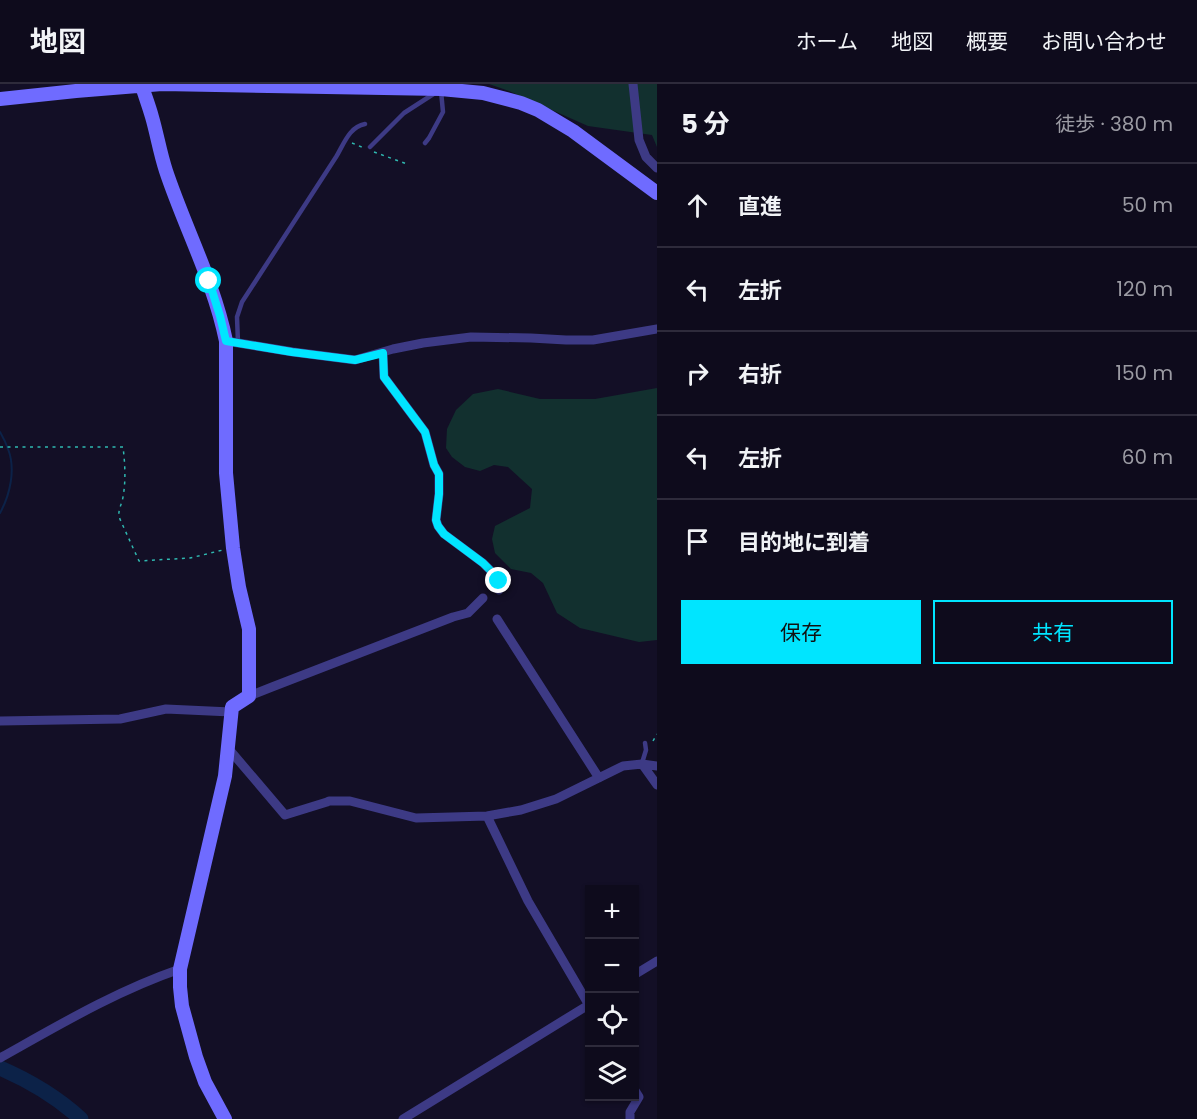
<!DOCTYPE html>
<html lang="ja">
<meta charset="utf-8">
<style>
body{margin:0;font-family:Poppins,"Noto Sans JP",sans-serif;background:#1c1929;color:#f1f3f6}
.controls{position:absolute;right:18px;bottom:18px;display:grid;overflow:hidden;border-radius:0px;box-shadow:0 2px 4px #0004}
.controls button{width:54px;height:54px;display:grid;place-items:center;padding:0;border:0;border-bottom:2px solid #2e2b3b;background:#0e0b1c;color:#f1f3f6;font:30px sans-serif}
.stop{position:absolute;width:18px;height:18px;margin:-14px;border:4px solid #00e5ff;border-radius:50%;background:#fff}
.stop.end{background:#00e5ff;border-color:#fff;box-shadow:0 2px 6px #0008}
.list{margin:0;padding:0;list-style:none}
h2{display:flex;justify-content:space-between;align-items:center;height:78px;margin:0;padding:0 24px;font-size:26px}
h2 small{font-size:20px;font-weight:400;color:#9b9ba3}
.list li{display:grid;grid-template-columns:39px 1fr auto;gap:18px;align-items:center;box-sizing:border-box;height:84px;padding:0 24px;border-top:2px solid #2e2b3b}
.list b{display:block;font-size:22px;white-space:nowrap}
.list em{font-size:20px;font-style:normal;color:#9b9ba3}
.actions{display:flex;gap:12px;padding:18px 24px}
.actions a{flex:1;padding:14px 0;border:2px solid #00e5ff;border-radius:0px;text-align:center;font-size:21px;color:#00e5ff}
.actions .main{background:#00e5ff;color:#111}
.icon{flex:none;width:33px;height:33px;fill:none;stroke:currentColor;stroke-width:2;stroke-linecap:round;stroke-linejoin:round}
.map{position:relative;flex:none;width:657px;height:1035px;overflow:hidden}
header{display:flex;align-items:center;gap:36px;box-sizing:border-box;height:84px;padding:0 30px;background:#0e0b1c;border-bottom:2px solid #2e2b3b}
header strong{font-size:28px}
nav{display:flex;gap:33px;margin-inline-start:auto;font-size:21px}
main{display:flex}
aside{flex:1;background:#0e0b1c}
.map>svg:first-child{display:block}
.green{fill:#12302f}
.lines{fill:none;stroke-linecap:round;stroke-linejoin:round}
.stream{stroke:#0c2248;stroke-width:2}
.river{stroke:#0c2248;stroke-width:15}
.path{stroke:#2fb8b0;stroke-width:1.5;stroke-dasharray:3 4.5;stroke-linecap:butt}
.lane{stroke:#3d3a85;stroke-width:4.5}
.street{stroke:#3d3a85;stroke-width:9}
.secondary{stroke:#6f6bff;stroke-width:14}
.route{stroke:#00e5ff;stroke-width:8}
</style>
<header>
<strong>地図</strong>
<nav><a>ホーム</a><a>地図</a><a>概要</a><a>お問い合わせ</a></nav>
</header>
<main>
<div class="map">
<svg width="657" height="1035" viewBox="0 0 657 1035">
<rect width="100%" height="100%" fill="#130f26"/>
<path class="green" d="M489 0H657V63L652 51 588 42 509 7Z
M657 304V556L639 558 580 544 557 529 543 499 531 489 511 485 495 469 492 455 495 442 530 424 532 405 508 383 494 381 480 387 465 383 452 373 446 364 447 345 456 326 473 310 498 305 540 315H595Z"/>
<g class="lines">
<path class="stream" d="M0 348C3 353 6 359 8 365 16 385 10 411 0 429"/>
<path class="river" d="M0 984C30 997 57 1013 81 1035"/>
<path class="path" d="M352 59 364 64
M374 68 407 80
M0 363H123C125 379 126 397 123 413 122 420 118 425 119 433L139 477 190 474 223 466
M653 657 657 650"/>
<path class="lane" d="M425 59 429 54 443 28 441 7
M370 63 404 29 435 9
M238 259 237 233 242 218 336 73C344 60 349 43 365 40
M642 679 646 666 645 659"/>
<path class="street" d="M633 0 639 56 646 73 657 84
M226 257 293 268 355 276 393 265 423 259 471 253 531 254 566 256H593L657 245
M383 269 384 293 425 348 434 381 439 390V410L436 436 438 442 444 450 483 479 494 490 499 497V506
M497 535 599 694
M249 612 272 603 453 533 468 529 483 514
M0 637 120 635 166 625 231 628
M228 664 285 731 327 718 329 717H350L416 734 487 732 521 726 556 715 623 682 642 680 657 682
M642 680 657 701
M487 732 528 817 590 923
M634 891 657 877
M0 974C59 941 116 907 180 885
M403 1035 590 920
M630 1035V1028L639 1013 634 1005"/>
<path class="secondary" d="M142 2C145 12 149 22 152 33 157 50 160 69 166 87 185 144 214 198 226 257V389L233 464 239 503 249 545V612L232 623 225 692 180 885V903L182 922 196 973 205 998 225 1035
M0 15 76 7 162 0 441 5 483 9 521 19 538 26 573 47 657 109"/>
</g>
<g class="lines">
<path class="route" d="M209 197 220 232 226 257 292 268 355 276 383 269 384 293 425 348 434 381 439 390V410L436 436 438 442 444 450 483 479 494 490 499 497"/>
</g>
</svg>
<div class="controls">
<button>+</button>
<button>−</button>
<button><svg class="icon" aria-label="locate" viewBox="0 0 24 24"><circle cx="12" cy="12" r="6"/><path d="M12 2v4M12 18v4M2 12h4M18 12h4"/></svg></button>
<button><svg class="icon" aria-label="layers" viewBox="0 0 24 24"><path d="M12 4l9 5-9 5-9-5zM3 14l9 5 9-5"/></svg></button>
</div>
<div class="stop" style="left:209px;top:197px"></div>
<div class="stop end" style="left:499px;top:497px"></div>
</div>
<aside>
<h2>5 分<small>徒歩 · 380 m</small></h2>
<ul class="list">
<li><svg class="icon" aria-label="ahead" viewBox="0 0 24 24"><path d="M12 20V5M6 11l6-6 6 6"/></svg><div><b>直進</b></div><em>50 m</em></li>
<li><svg class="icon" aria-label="left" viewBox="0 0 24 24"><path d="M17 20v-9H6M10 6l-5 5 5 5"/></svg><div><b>左折</b></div><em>120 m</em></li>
<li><svg class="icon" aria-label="right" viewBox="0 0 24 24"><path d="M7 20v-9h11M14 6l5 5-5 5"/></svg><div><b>右折</b></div><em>150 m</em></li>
<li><svg class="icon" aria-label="left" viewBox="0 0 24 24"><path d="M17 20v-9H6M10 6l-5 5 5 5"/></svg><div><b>左折</b></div><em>60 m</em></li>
<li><svg class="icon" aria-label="arrive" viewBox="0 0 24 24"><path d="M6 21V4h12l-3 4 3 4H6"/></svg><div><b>目的地に到着</b></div></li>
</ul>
<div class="actions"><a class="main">保存</a><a>共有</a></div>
</aside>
</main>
